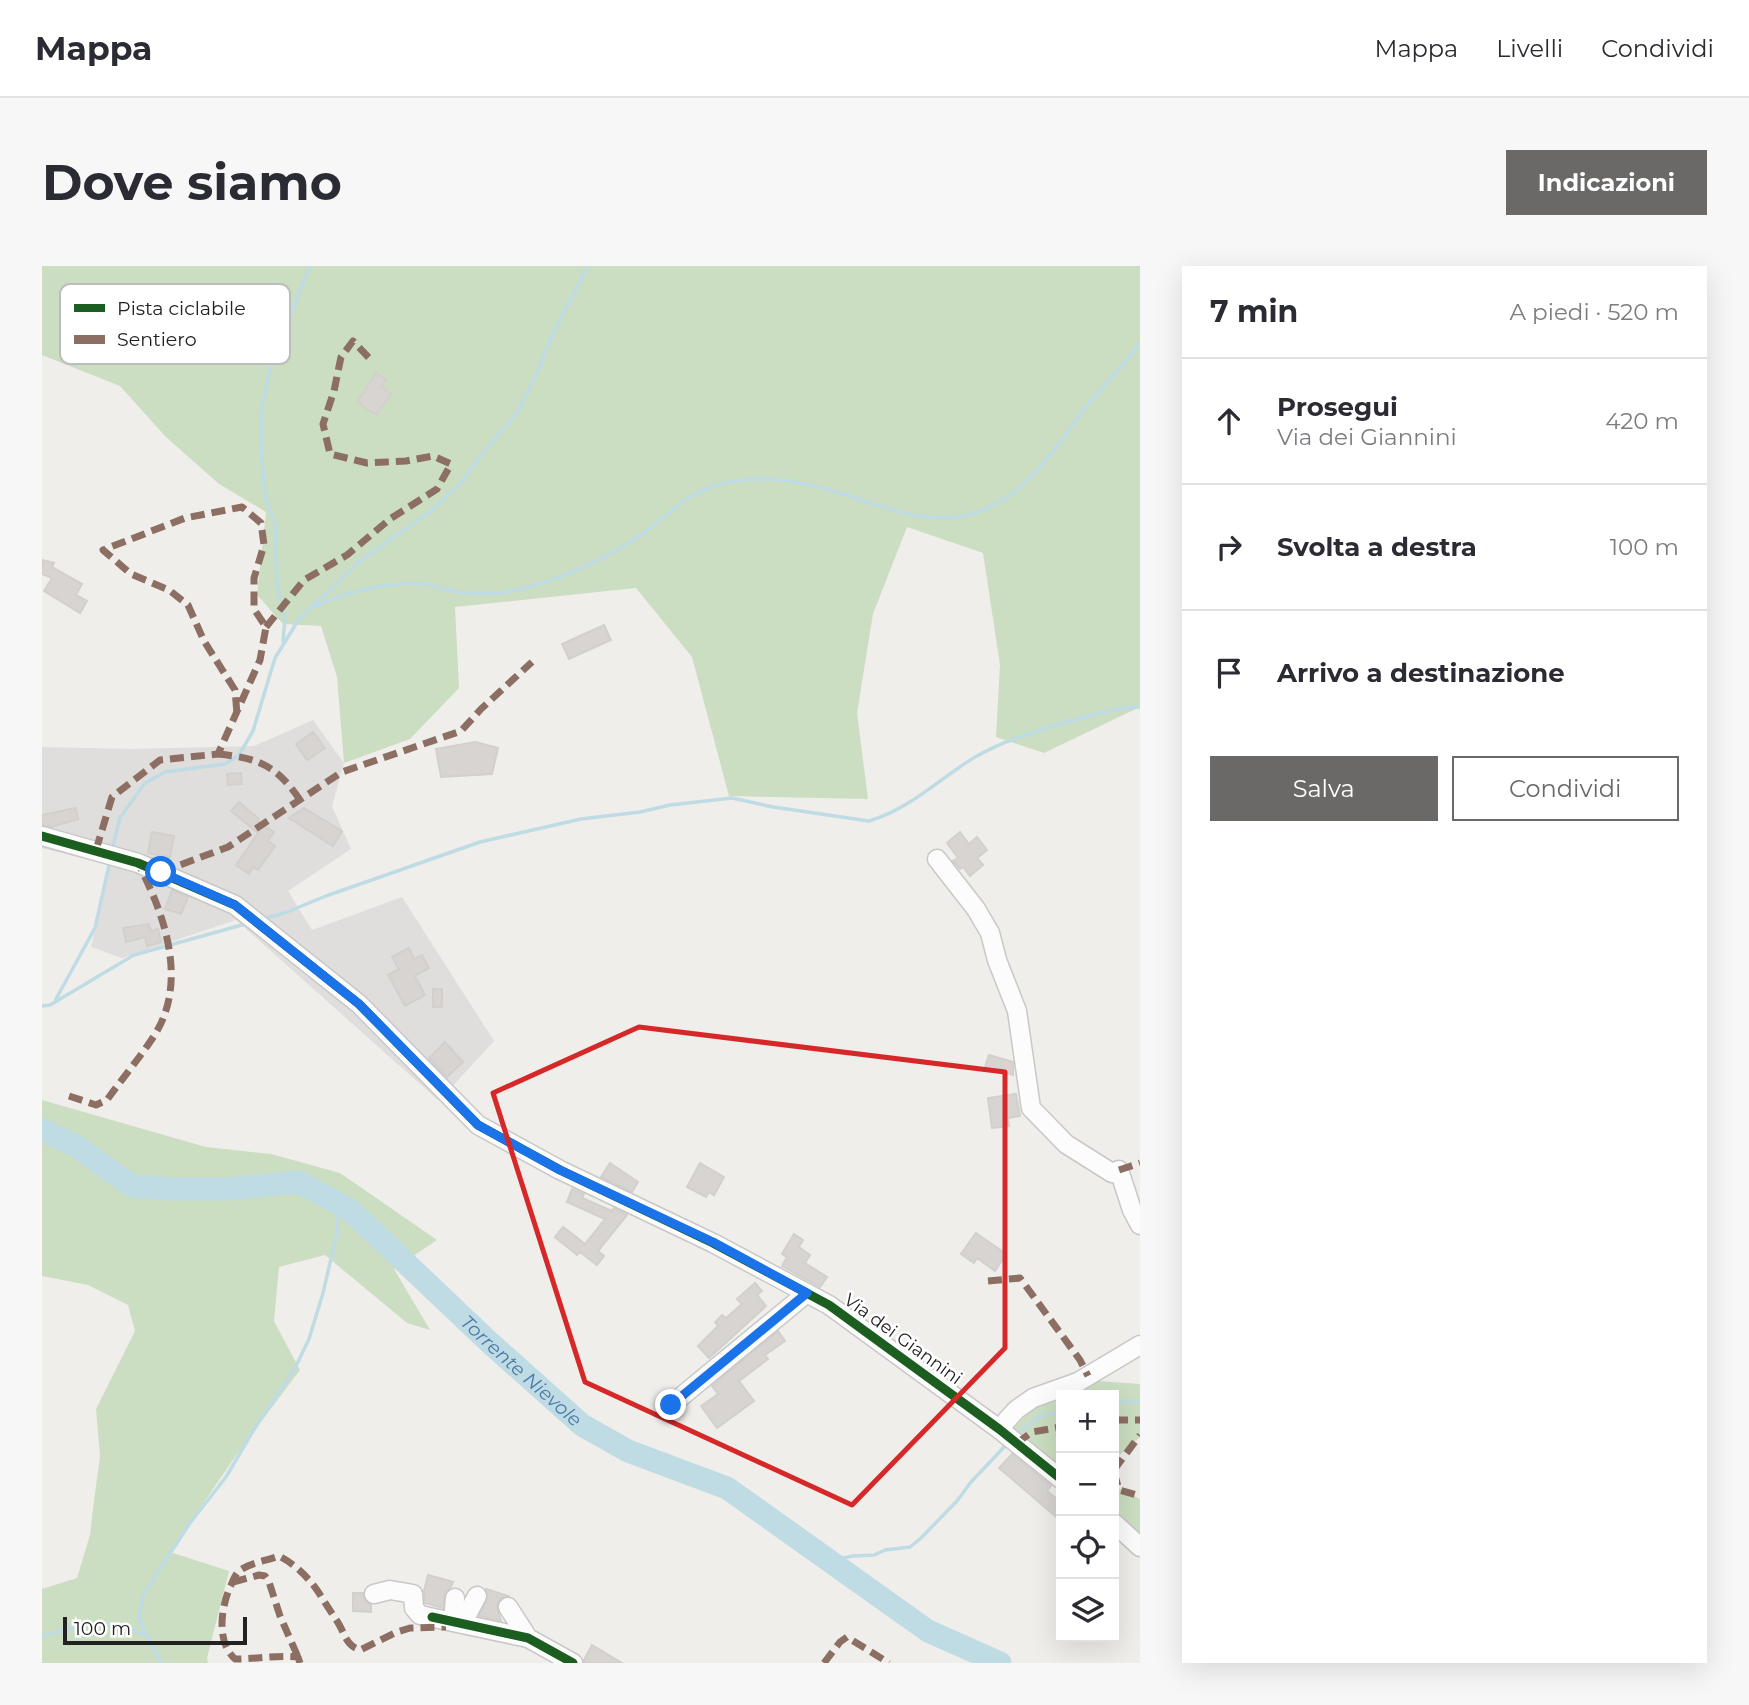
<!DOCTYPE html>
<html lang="it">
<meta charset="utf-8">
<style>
body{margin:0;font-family:Montserrat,sans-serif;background:#f7f7f7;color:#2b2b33}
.controls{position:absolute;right:21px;bottom:21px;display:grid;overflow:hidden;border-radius:0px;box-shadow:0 7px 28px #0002}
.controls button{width:63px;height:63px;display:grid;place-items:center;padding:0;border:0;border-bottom:2px solid #e1e1e2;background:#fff;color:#2b2b33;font:35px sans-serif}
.scale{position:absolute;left:21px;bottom:18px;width:184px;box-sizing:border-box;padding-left:7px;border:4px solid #222;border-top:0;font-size:19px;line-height:24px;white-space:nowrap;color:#222;-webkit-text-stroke:5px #fff;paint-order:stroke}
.stop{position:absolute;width:21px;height:21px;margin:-16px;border:5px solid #1a73e8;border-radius:50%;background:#fff}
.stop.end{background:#1a73e8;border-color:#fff;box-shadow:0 2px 7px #0008}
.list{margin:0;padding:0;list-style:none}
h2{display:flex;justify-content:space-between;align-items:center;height:91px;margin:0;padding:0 28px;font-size:30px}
h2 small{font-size:23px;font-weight:400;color:#7c7c81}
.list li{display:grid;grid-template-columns:46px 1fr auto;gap:21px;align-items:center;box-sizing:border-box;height:126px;padding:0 28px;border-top:2px solid #e1e1e2}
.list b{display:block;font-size:26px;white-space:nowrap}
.list p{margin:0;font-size:23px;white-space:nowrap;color:#7c7c81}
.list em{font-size:23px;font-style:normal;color:#7c7c81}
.actions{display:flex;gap:14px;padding:21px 28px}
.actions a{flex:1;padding:16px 0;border:2px solid #6a6968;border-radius:0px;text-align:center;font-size:24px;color:#6a6968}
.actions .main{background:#6a6968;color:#fff}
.icon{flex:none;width:38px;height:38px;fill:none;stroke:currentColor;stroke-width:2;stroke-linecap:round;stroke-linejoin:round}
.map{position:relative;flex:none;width:1098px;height:1397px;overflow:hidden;border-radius:0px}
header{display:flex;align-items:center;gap:42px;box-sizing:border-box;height:98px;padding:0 35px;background:#fff;border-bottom:2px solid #e1e1e2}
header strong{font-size:33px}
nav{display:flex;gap:38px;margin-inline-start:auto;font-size:24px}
.intro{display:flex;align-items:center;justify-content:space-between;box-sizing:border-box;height:168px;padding:0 42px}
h1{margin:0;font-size:49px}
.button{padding:18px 32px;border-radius:0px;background:#6a6968;color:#fff;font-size:24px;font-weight:700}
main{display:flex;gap:42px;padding:0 42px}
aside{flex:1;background:#fff;border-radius:0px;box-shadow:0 7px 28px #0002}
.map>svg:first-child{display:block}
.residential{fill:#dfdedc}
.forest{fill:#cbdec1}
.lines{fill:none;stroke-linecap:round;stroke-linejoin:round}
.stream{stroke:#bfdbe3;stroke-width:3.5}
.river{stroke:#bfdbe3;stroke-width:23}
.building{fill:#d7d4d2;stroke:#d3d0cc;stroke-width:2}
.minor-casing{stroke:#c9c8c7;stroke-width:21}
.minor{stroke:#fdfcfc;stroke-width:18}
.quiet{stroke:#8d6e63;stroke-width:7;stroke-dasharray:14 7;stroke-linecap:butt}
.cycleway-casing{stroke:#fff;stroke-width:13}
.cycleway{stroke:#1b5e20;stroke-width:9}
.route{stroke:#1a73e8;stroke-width:9}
.marked{fill:none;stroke:#d62828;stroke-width:5;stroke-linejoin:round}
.labels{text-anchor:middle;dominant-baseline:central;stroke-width:5;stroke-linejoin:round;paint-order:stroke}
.street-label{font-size:18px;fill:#222;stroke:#fff}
.water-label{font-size:19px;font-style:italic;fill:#4a7aab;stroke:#fff}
.key{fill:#fff;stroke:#bdbdbd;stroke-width:2}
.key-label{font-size:19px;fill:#222}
</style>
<header>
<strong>Mappa</strong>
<nav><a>Mappa</a><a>Livelli</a><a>Condividi</a></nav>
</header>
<div class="intro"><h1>Dove siamo</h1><a class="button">Indicazioni</a></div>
<main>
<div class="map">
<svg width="1098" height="1397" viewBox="0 0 1098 1397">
<rect width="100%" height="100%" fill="#f0eeeb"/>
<path class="residential" d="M271 454 302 497 290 540 309 583 246 625 270 664 360 631 452 775 397 835 194 654 80 692 49 681 68 599 0 582V481L90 483 212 480Z"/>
<path class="forest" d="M0 0H1098V441L1002 487 954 471 958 399 941 287 865 261 831 348 815 447 826 533 687 530 650 391 594 322 413 341 417 422 368 473 302 497 295 411 279 360 241 358 215 329 224 246 177 218 123 170 78 120 0 89Z
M0 834 164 881 229 888 298 907 395 974 352 1003 388 1064 365 1057 283 989 237 1001 232 1055 258 1104 195 1188 128 1286 187 1305 165 1392 166 1397H0V1323L35 1312 48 1269 52 1235 58 1190 54 1143 93 1065 86 1039 46 1019 0 1010Z
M1056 1115 1098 1118V1171L1072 1194V1129H1020Z
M1019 1130V1207L968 1165 993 1140Z
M1072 1220 1098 1233V1272L1072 1251Z"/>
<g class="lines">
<path class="stream" d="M273 341C301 326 350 315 381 318 390 318 398 323 407 324 425 328 446 329 465 326 511 317 556 297 596 271 625 252 640 229 675 219 719 206 762 216 805 229 839 240 878 256 914 251 976 243 1009 188 1043 142 1061 120 1081 100 1098 77
M241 375 243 353 235 318 233 258 223 230 219 181V145L231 91 268 0
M70 584 78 552 103 517 123 506 183 498 197 489 211 465 233 392 257 353 317 296 389 245 420 216 436 193 475 147 492 114 510 70 546 0
M221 653 245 646 284 630 438 576 539 553 598 546 628 539 690 532 731 541 827 555C868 543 897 513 933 491 965 473 1000 463 1035 453 1056 448 1075 441 1098 441
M14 733 53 662 68 595
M0 740 8 739 92 689 207 657
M1072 1136H1098
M972 1170 999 1150 1019 1146
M786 1295 811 1290 832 1289 843 1284 868 1281 878 1273 915 1235 929 1216 965 1178
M0 1370C49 1358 53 1350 104 1369
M119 1397 97 1353 101 1329 148 1257 184 1211 211 1165 253 1102 267 1073 281 1027 295 967 297 938"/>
<path class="river" id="s1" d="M0 864 34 880 90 920 131 923H184L257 916 308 944 447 1076 540 1159 586 1185 685 1222 886 1365 958 1397"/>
</g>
<path class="building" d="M334 107 344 114 339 121 349 128 334 149 315 136Z
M0 294 12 297 10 301 40 318 34 329 45 335 38 347 2 325 10 312 0 308Z
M562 359 569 374 527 393 520 378Z
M271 466 283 482 265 494 254 478Z
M433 476 456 482 450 508 399 511 394 483Z
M199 507 200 518 186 519 185 508Z
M197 536 217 553 216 555 232 566 226 575 233 580 216 604 211 601 207 608 194 599 216 567 189 545Z
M34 542 36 553 9 561 0 559V549Z
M262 542 300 565 291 580 247 552Z
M110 566 132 570 128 591 106 587Z
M918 566 927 578 935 571 945 584 935 592 941 599 928 610 921 601 918 603 911 595 916 592 905 577Z
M130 624 146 631 139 648 123 643Z
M107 658 109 665 116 663 119 676 105 680 103 671 84 676 81 662Z
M367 682 372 693 380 689 387 702 373 710 383 729 363 740 346 709 357 703 350 691Z
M391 723H400V741H391Z
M403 776 421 796 405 811 387 792Z
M947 789 971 796V809L943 801Z
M974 828 978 850 966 852 967 860 950 862 946 832Z
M568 897 596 916 590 926 559 911Z
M658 897 682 911 672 929 667 926 664 931 645 921Z
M530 923 542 928 540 932 570 945 572 942 585 949 556 985 562 990 555 999 538 986 535 989 513 971 521 961 543 978 563 953 525 936Z
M934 967 964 988 953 1005 935 992 932 997 919 988Z
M752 968 761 974 757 981 768 989 763 997 785 1011 778 1021 740 1000 745 991 740 988Z
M713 1017 720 1025 715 1029 724 1040 667 1092 656 1080 676 1060 673 1056 680 1049 684 1052 700 1038 695 1033Z
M736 1065 743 1075 723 1089 726 1093 697 1115 712 1135 675 1162 659 1140 676 1128 670 1120Z
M970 1188 1009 1220 1005 1225 1019 1236V1255L957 1202Z
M386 1309 411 1316 409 1321 403 1326 401 1342 383 1337 382 1325Z
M444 1323 466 1330 459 1332 456 1336 455 1342 459 1355 437 1350 445 1335Z
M311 1327H321L323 1335 329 1339V1346L311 1345Z
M550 1379 580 1397H542V1394Z"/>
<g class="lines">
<defs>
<path id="minor" d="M0 570 96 597 193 639 317 738 436 859 518 904 671 977 787 1039 957 1163 1019 1213
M895 593 934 643 948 667 955 694 975 745 989 842 1024 878 1070 907 1077 904 1090 944 1098 959
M629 1139 765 1027
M957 1163 974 1144 991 1132 1036 1116 1098 1079
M1072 1257 1098 1281
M332 1328 348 1324 371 1328 372 1342 378 1349 486 1372 531 1397
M466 1341 486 1372
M411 1356 413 1332
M420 1358 435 1330"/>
</defs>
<use href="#minor" class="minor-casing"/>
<use href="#minor" class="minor"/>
<path class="quiet" d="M224 361 262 314 305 289 348 253 395 223 409 198 391 190 364 195 325 197 288 188 281 158 292 125 299 91 311 75 330 95
M176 488C217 492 235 500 258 534
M54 584 70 531 118 494 176 488 218 394 224 361 212 343V312L222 279 219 257 200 241 143 252 61 284 89 308 127 324 146 339 162 375 193 424 195 448
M119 606 186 581 300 506 419 465 439 443 490 396
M27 830 54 839 65 834C79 814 96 794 110 773 147 719 124 652 97 599
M1077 904 1098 897
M946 1015 978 1012 1038 1094 1046 1110
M1072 1154H1098
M975 1177 990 1166 1019 1161
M1072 1204 1098 1169
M1072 1206 1077 1224 1098 1230
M191 1316 217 1309 223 1310 227 1316 238 1350 256 1391
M258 1397 256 1391C235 1389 214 1393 193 1393 174 1376 179 1342 188 1321 191 1316 192 1310 196 1306 206 1297 224 1295 237 1290 253 1298 267 1312 277 1327 283 1337 289 1346 295 1355 303 1367 303 1379 318 1384L355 1366 368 1362 404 1361
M782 1397 798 1376 805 1371 847 1397"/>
<defs>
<path id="cycleway" d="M0 570 96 597 193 639 317 738 436 859 518 904 671 977 787 1039 957 1163 1019 1213
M390 1351 486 1372 531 1397"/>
</defs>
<use href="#cycleway" class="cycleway-casing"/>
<use href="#cycleway" class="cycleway"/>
</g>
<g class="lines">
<path class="route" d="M119 606 193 639 317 738 436 859 518 904 671 976 765 1027 629 1139"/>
</g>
<path class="marked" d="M597 761 963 806V1082L810 1239 543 1116 451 827Z"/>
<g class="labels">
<g class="street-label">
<text transform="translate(861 1073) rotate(36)">Via dei Giannini</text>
</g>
<g class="water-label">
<text stroke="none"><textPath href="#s1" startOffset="567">Torrente Nievole</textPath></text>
</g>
</g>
<rect x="18" y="18" width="230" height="80" rx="10" class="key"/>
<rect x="32" y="38" width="31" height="8" fill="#1b5e20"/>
<rect x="32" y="69" width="31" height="9" fill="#8d6e63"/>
<g class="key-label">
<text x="75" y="49">Pista ciclabile</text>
<text x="75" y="80">Sentiero</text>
</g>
</svg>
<div class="controls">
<button>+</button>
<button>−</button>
<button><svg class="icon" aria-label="locate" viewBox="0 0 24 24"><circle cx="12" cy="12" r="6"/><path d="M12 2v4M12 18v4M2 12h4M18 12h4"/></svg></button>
<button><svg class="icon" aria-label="layers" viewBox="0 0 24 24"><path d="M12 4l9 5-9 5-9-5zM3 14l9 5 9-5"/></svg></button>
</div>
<div class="scale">100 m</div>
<div class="stop" style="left:119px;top:606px"></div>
<div class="stop end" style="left:629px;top:1139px"></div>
</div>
<aside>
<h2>7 min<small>A piedi · 520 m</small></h2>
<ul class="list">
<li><svg class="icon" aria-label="ahead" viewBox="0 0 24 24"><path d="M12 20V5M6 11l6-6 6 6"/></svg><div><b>Prosegui</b><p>Via dei Giannini</p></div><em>420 m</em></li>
<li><svg class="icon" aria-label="right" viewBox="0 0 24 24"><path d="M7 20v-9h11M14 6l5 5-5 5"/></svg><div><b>Svolta a destra</b></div><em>100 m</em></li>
<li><svg class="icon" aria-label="arrive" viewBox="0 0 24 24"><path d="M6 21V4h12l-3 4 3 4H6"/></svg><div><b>Arrivo a destinazione</b></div></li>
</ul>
<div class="actions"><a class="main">Salva</a><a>Condividi</a></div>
</aside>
</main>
